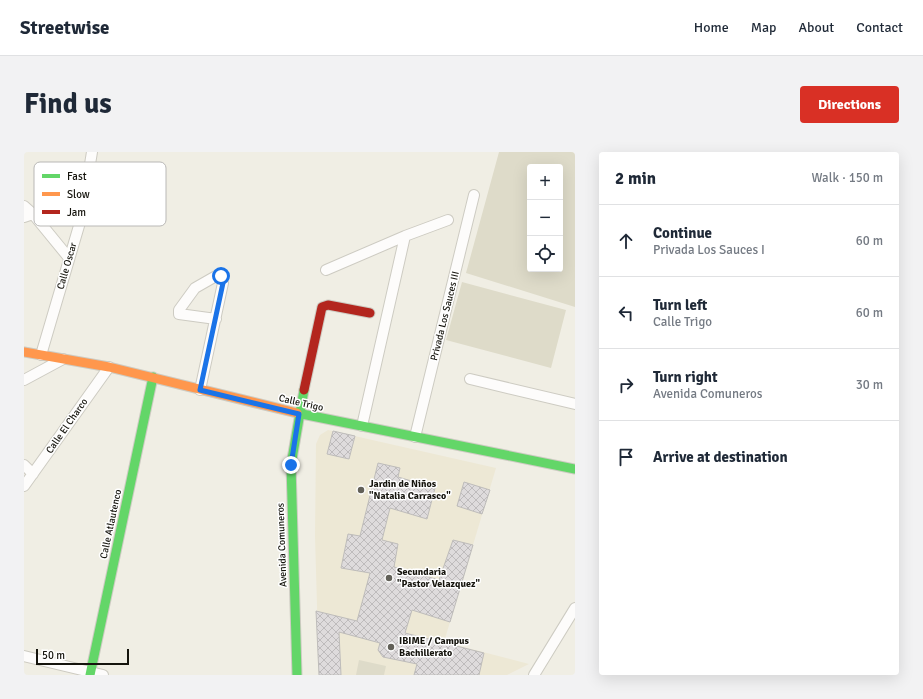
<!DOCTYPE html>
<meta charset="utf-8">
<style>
body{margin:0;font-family:Signika,sans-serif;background:#f2f2f3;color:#1f2937}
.controls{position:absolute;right:12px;top:12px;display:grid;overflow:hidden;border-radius:4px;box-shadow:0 4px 16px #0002}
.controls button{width:36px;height:36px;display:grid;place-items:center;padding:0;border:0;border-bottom:1px solid #e0e1e3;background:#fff;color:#1f2937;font:20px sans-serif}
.scale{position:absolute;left:12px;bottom:10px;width:93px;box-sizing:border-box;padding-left:4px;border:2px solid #15140d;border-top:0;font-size:11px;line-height:14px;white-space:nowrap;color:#15140d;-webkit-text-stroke:3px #fff;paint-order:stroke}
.stop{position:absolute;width:12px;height:12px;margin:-9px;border:3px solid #1a73e8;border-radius:50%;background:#fff}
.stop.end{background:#1a73e8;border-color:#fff;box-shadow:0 1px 4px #0008}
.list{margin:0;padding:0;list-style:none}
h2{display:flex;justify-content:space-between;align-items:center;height:52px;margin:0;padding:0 16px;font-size:17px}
h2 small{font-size:13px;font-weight:400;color:#747a83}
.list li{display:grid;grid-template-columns:26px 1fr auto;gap:12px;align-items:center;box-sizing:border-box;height:72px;padding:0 16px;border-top:1px solid #e0e1e3}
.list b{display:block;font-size:15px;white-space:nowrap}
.list p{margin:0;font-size:13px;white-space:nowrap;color:#747a83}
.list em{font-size:13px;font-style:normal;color:#747a83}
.icon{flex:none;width:22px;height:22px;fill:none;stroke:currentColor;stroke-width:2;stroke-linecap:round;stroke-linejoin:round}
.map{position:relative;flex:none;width:551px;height:523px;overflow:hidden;border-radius:4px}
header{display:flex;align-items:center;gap:24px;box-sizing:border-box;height:56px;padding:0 20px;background:#fff;border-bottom:1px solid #e0e1e3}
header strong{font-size:19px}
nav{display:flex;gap:22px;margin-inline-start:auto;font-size:14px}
.intro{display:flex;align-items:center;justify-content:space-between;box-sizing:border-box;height:96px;padding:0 24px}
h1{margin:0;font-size:28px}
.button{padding:10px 18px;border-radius:4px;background:#d93025;color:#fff;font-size:14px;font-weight:700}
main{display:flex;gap:24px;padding:0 24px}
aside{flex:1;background:#fff;border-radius:4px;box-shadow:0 4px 16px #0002}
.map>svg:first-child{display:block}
.built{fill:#ede8d5}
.pitch{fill:#dedbc9;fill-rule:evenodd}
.building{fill:url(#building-cross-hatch);stroke:#bebcba}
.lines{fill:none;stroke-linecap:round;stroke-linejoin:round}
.street-casing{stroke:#cdcbc2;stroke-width:12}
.fast-casing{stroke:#cdcbc2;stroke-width:11}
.slow-casing{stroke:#cdcbc2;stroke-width:11}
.jam-casing{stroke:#cdcbc2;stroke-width:11}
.street{stroke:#fdfcfb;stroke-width:10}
.fast{stroke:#63d668;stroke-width:9}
.slow{stroke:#ff974d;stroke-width:9}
.jam{stroke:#b3261e;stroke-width:9}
.route{stroke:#1a73e8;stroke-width:5}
.poi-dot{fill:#626058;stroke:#fff;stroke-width:1.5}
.labels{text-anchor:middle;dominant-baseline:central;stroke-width:3;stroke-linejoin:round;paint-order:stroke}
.street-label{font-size:10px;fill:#15140d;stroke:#fff}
.poi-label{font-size:10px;font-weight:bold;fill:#15140d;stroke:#fff;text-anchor:start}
.key{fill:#fff;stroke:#b9b8b6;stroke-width:1}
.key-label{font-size:11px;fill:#15140d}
</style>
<header>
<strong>Streetwise</strong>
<nav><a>Home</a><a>Map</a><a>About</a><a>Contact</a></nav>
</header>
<div class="intro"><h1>Find us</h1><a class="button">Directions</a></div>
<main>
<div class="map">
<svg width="551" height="523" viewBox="0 0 551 523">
<defs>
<pattern id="building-cross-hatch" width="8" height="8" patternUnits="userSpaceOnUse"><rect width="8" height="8" fill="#dedbdc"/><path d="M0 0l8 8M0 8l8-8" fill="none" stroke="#bebbbc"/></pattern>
</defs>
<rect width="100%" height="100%" fill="#f0eee4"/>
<path class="built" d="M304 278 472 316 420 490 505 512 483 523H295L291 384 292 292 296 283Z"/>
<path class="pitch" d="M475 0H551V155L442 121ZM506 15H536V117H506Z
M438 130 542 158 527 216 422 188Z
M335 508 362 514 360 523H332Z"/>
<path class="building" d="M309 279 331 284 325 307 303 302Z
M354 311 376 316 374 325 411 336 403 367 366 356 358 388 374 392 370 415 415 428 429 388 449 393 426 470 388 458 381 481 460 501 455 523H390L393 512 359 505 354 498 356 491 315 480 317 523H295L292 459 333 469 346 421 317 416 324 382 336 384Z
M440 330 466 338 458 362 433 354Z"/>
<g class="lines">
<defs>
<path id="street" d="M0 54 9 62 45 106
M0 65 9 62 61 37
M302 118 381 84 424 68
M17 203 57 67 68 0
M446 227 551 252
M0 228 39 207
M176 238 199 131 197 124H192L171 136 155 158V162L192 167
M338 274 381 84
M391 285 450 43
M0 313 9 322
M0 334 85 215
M0 504 79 523
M510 523 551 456"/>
<path id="fast" d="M273 261 551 317
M66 523 129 225
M273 523 267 313 280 238"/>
<path id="slow" d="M0 200 85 215 273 261"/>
<path id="jam" d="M280 238 298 155 304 153 346 161"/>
</defs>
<use href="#street" class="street-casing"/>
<use href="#fast" class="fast-casing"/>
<use href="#slow" class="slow-casing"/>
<use href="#jam" class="jam-casing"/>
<use href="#street" class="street"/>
<use href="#fast" class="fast"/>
<use href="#slow" class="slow"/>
<use href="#jam" class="jam"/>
</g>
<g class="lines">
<path class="route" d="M197 124 199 131 176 238 275 262 267 313"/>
</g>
<g class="poi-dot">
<circle cx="337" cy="338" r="4"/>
<circle cx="365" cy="426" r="4"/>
<circle cx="367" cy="495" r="4"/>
</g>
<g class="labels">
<g class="street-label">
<text transform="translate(43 114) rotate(-74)">Calle Oscar</text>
<text transform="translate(421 164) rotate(-76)">Privada Los Sauces III</text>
<text transform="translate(277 251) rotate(13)">Calle Trigo</text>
<text transform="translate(43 274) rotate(-55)">Calle El Charco</text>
<text transform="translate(87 372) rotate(-78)">Calle Atlautenco</text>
<text transform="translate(258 393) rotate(-92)">Avenida Comuneros</text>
</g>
<g class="poi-label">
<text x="345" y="332">Jardin de Niños<tspan x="345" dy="12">"Natalia Carrasco"</tspan></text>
<text x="373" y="420">Secundaria<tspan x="373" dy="12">"Pastor Velazquez"</tspan></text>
<text x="375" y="489">IBIME / Campus<tspan x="375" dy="12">Bachillerato</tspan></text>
</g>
</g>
<rect x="10" y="10" width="132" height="64" rx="6" class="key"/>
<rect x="18" y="22" width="18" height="4" fill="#63d668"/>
<rect x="18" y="40" width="18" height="4" fill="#ff974d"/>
<rect x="18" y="58" width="18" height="4" fill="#b3261e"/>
<g class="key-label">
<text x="43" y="28">Fast</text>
<text x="43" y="46">Slow</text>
<text x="43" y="64">Jam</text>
</g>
</svg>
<div class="controls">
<button>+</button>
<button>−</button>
<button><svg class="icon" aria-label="locate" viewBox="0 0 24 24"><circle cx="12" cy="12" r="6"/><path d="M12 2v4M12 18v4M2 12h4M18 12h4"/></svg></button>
</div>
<div class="scale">50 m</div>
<div class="stop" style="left:197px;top:124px"></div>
<div class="stop end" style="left:267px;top:313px"></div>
</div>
<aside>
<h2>2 min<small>Walk · 150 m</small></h2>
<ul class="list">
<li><svg class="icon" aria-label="ahead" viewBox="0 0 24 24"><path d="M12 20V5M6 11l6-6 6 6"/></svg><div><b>Continue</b><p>Privada Los Sauces I</p></div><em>60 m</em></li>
<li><svg class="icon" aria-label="left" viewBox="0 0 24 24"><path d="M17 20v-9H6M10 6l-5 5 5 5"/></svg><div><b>Turn left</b><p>Calle Trigo</p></div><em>60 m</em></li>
<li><svg class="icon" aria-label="right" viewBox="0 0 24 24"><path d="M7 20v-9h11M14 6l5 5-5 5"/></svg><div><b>Turn right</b><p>Avenida Comuneros</p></div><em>30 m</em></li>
<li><svg class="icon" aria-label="arrive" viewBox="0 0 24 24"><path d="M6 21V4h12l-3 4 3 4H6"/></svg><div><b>Arrive at destination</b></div></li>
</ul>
</aside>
</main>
